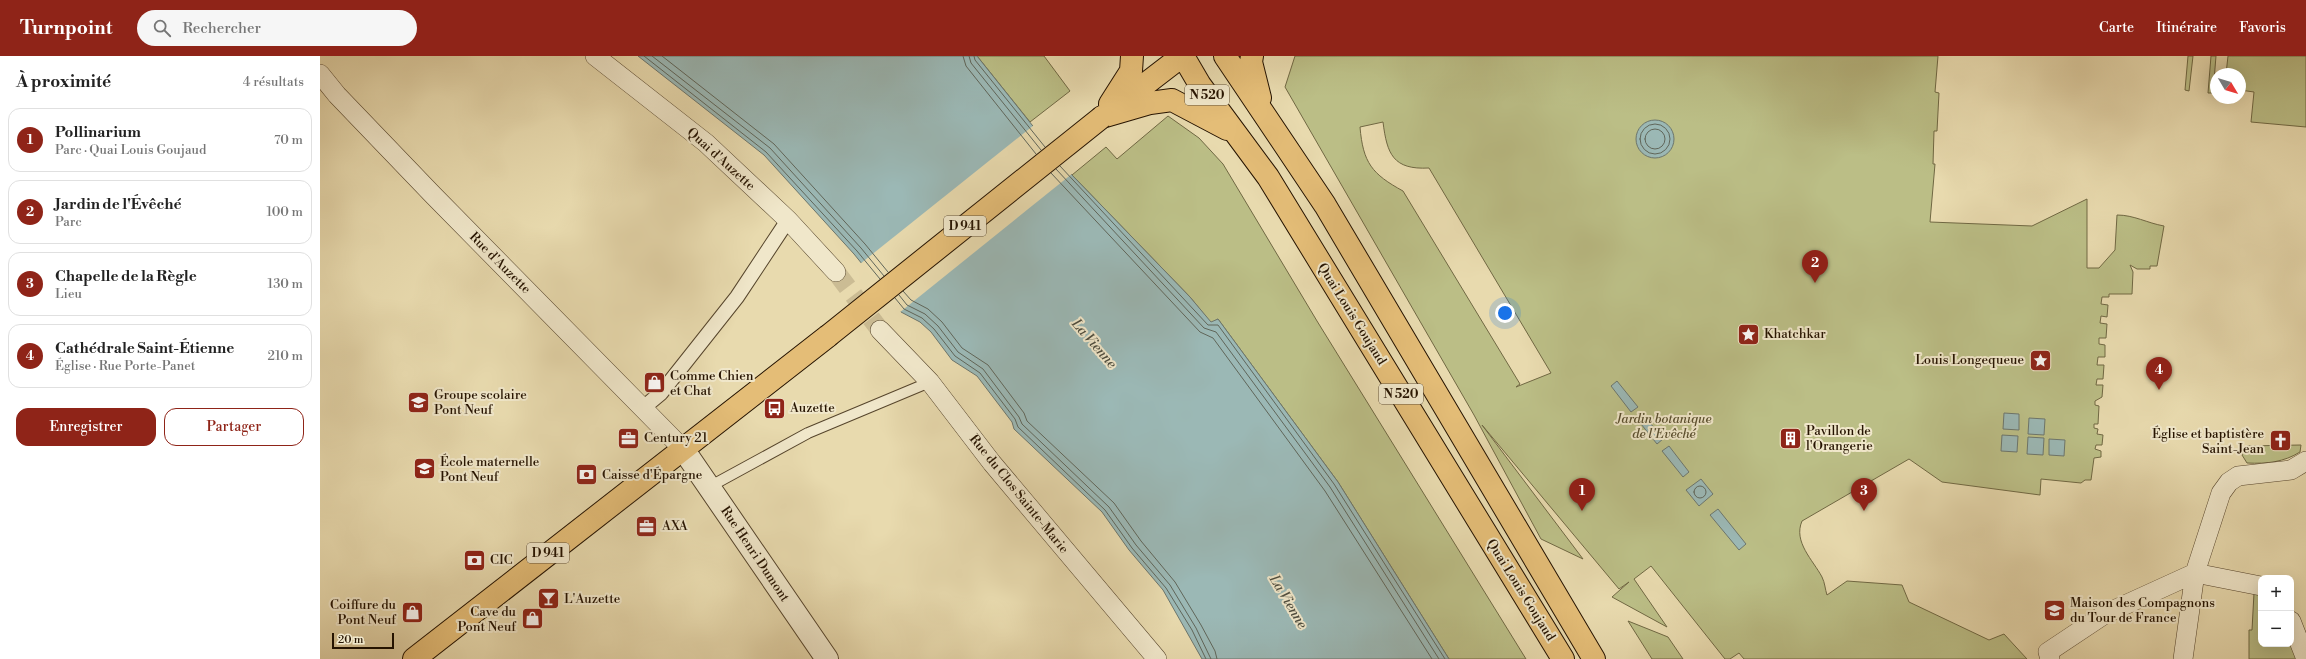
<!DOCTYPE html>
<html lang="fr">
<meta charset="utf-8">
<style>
body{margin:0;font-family:"Libre Bodoni",serif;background:#f6f6f6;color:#222}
.controls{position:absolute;right:12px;bottom:12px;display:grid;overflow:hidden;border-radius:8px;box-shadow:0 4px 16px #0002}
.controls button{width:36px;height:36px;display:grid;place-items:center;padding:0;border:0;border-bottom:1px solid #e0e0e0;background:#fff;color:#222;font:20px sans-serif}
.compass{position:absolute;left:1890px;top:12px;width:36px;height:36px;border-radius:50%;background:#fff;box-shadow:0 4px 16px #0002;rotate:128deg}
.scale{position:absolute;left:12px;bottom:10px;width:62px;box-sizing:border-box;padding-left:4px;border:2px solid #251300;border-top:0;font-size:11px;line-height:14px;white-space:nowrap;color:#251300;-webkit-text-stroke:3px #f0e7ca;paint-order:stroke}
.you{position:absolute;left:1185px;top:257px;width:14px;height:14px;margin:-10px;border:3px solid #fff;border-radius:50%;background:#1a73e8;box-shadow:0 0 0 6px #1a73e833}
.badge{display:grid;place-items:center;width:26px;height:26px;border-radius:50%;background:#8f2418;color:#fff;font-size:13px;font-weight:700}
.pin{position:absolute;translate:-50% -33px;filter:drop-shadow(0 1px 2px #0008)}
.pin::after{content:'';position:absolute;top:21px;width:14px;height:12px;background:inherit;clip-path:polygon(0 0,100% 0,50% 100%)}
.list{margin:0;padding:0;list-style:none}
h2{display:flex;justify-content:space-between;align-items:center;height:52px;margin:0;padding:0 16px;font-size:17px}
h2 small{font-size:13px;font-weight:400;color:#767676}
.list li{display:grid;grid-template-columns:26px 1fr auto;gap:12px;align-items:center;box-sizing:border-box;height:64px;margin:0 8px 8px;padding:0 8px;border:1px solid #e0e0e0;border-radius:12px}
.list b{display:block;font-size:15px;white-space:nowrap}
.list p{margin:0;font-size:13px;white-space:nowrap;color:#767676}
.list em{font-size:13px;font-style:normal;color:#767676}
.actions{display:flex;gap:8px;padding:12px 16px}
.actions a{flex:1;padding:9px 0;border:1px solid #8f2418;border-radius:12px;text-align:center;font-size:14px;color:#8f2418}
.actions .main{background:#8f2418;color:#fff}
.icon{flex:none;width:22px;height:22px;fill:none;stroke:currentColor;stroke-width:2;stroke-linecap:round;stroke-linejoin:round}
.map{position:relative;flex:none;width:1986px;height:603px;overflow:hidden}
header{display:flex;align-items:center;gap:24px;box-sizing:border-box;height:56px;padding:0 20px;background:#8f2418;color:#fff}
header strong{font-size:19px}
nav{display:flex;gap:22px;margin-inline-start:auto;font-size:14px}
.search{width:280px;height:36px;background:#f6f6f6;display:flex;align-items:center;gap:10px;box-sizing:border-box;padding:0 14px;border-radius:22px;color:#767676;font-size:15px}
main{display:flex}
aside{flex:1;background:#fff}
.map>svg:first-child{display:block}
.green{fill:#bbbe86;stroke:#706843;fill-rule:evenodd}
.water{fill:#9bb8b5;stroke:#6c766d}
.pier{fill:#e8daae}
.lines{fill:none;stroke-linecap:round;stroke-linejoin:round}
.shore{stroke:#60665a;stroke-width:1}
.minor-tunnel{stroke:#cbbc94;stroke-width:19;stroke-dasharray:19 10;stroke-linecap:butt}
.service-casing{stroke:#56452c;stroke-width:12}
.pedestrian-casing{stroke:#56452c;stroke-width:16}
.minor-casing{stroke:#56452c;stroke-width:20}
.tertiary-casing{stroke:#56452c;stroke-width:24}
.primary-casing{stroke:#251300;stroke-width:24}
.service{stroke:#f0e7ca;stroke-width:10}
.pedestrian{stroke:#f0e7ca;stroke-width:14}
.minor{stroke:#f0e7ca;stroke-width:19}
.tertiary{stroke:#f0e7ca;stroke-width:22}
.primary{stroke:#e4bd77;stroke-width:22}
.primary-bridge-casing{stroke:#251300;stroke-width:24;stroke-linecap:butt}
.primary-bridge{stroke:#e4bd77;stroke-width:22}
.labels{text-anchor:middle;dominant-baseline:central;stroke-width:4;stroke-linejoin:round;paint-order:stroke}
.shield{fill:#f0e7ca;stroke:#62533d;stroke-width:1}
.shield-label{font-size:12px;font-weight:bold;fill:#251300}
.street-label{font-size:13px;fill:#251300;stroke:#f0e7ca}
.poi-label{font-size:13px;fill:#251300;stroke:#f0e7ca;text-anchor:start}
.park-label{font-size:13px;font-style:italic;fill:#5a4f2f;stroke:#f0e7ca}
.water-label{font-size:14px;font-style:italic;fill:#4e4d3f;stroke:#f0e7ca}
</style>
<header>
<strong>Turnpoint</strong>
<div class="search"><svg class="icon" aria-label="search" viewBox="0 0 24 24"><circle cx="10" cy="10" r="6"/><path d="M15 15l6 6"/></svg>Rechercher</div>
<nav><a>Carte</a><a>Itinéraire</a><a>Favoris</a></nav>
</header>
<main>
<aside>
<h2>À proximité<small>4 résultats</small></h2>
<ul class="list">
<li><span class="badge">1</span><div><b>Pollinarium</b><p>Parc · Quai Louis Goujaud</p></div><em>70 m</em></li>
<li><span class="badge">2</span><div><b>Jardin de l'Évêché</b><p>Parc</p></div><em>100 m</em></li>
<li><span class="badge">3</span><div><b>Chapelle de la Règle</b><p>Lieu</p></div><em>130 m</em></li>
<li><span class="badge">4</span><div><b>Cathédrale Saint-Étienne</b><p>Église · Rue Porte-Panet</p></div><em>210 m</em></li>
</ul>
<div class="actions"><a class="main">Enregistrer</a><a>Partager</a></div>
</aside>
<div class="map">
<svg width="1986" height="603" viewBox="0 0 1986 603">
<rect width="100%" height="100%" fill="#e8daae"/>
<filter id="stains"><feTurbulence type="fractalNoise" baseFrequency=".005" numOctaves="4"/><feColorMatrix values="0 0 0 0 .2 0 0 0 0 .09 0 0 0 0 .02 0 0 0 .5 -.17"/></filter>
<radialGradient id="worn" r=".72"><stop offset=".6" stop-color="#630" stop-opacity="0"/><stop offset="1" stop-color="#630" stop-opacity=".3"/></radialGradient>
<path class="green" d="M657 0H724L750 35 710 66Z
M975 0H1618L1615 36 1619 37 1617 75H1614L1613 108H1615L1610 166 1712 170 1767 143V212H1779L1795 194 1797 159C1814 159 1827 167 1844 170L1837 210H1830V213H1817L1810 209 1813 216 1812 238H1789V241H1782L1781 248 1788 249 1787 261 1781 260 1780 267 1787 268 1786 282H1779V288L1785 289V301H1778L1777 309H1784L1783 323H1777L1776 329H1783L1782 341 1775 345V349L1779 350 1778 368H1774V372L1778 373 1777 378 1783 379 1782 389H1776L1775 393 1781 395V401L1774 402 1771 424H1765L1761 427 1721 423 1720 439 1622 426 1589 403 1482 465C1473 486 1493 504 1502 521 1505 527 1505 533 1507 539L1527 525 1582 529 1589 546 1669 584 1684 578 1707 603H1424L1419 597 1410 603H1405L1331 510 1314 523 1347 571 1292 541 1309 526 1299 533 1162 369 1263 503 1221 483 1154 359 965 31ZM1063 66C1067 98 1073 114 1109 112L1231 317 1196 331 1200 328 1083 135C1052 118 1043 107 1040 71Z
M1868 0H1873L1869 35 1865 34Z
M1891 0H1896L1893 37H1888Z
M1908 0H1986V71L1931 66 1934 36 1920 34V18H1906Z
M848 60 879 82 903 108 997 265 1206 603H1129L1018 426 898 263 891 267 870 241 752 119 786 91 797 103Z
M1981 389 1980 396C1964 406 1947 408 1927 407L1922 399 1926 390Z
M1934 537 1941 540V588H1971L1977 603H1929V574H1932Z
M1308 565 1348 581 1363 603H1332Z"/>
<path class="water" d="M318 0H657L752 119 870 241 891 266 898 263 1018 426 1129 603H882L843 534 809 494 782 456 694 373 692 366 657 320 632 304 611 276 600 266 581 256 534 198 444 99Z
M1316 83a19 19 0 1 1 38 0a19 19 0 1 1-38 0Z
M1297 325 1318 351 1311 356 1291 330Z
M1684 357 1699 358V374L1683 373Z
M1323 358 1343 383 1337 388 1317 363Z
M1709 362 1725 363 1724 379 1708 378Z
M1682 379 1698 380 1697 396 1681 395Z
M1708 381 1724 382 1723 399 1707 398Z
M1729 383 1745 384 1744 400 1729 399Z
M1349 390 1369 416 1363 421 1342 395Z
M1381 423 1393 438 1379 450 1366 434Z
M1398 453 1426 488 1419 494 1390 459Z"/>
<path class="pier" d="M714 69 753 117 579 257 540 208Z"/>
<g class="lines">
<path class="shore" d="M324 0 446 96 537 195 560 223
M332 0 450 92 541 192 564 220
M342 0 454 88 545 188 568 216
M643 0 646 10 716 98
M649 0 651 7 721 94
M654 0 655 4 725 91
M1320 83a15 15 0 1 1 30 0a15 15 0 1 1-30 0Z
M1325 83a10 10 0 1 1 20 0a10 10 0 1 1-20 0Z
M740 110 888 269H898L1014 428 1125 603
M736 113 884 272 896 276 1010 431 1119 603
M731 117 880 276 893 282 1005 435 1112 603
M583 235 591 244 608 253 622 266 642 292 668 309 704 357 707 365 794 447 821 485 855 526 881 569 895 595 897 603
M579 239 587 249 605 258 618 270 638 296 663 313 699 361 702 368 789 451 816 489 850 529 876 572 891 603
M575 242 584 253 602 262 614 273 635 300 660 317 695 363 698 371 785 454 812 492 846 532 872 574 886 603
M1374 436a6 6 0 1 1 12 0a6 6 0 1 1-12 0Z"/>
<path class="minor-tunnel" d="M516 216 560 274"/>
<defs>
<path id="service" d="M389 431 488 377 610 326"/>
<path id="pedestrian" d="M323 352 341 337 417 241 468 164"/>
<path id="minor" d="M275 0 386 87 468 164 516 216
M0 18 17 39 113 139 363 393
M560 274 610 326 672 407 837 603
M1971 565 1986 603
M1730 603 1728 596 1785 558 1875 517 1941 530
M1863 603 1875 517 1901 437 1909 426 1918 420 1971 414 1986 405"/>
<path id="tertiary" d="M363 393 507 603"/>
<path id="primary" d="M863 0 880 29 948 121 1243 603
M905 0 1005 149 1274 603
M932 0 931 6 940 42
M790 48 811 15 812 0
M793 53 862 0
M782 61 830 47 852 44 907 73
M94 603 508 280"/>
</defs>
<use href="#service" class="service-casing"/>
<use href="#pedestrian" class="pedestrian-casing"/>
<use href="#minor" class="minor-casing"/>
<use href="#tertiary" class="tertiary-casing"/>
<use href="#primary" class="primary-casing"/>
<use href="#service" class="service"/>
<use href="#pedestrian" class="pedestrian"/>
<use href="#minor" class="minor"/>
<use href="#tertiary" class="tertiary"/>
<use href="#primary" class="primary"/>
<defs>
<path id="primary-bridge" d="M508 280 782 61"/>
</defs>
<use href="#primary-bridge" class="primary-bridge-casing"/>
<use href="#primary-bridge" class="primary-bridge"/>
</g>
<defs>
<symbol id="sight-square" viewBox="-11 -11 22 22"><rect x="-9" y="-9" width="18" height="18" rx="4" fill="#8f2418" stroke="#f0e7ca"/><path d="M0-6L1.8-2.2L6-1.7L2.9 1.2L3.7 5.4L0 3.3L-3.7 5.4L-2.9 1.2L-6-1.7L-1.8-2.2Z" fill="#fff"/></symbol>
<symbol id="shop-square" viewBox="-11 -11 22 22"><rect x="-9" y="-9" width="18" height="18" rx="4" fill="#8f2418" stroke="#f0e7ca"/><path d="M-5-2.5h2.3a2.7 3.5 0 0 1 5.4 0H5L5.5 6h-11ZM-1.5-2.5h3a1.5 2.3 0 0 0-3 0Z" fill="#fff"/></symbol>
<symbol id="school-square" viewBox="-11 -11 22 22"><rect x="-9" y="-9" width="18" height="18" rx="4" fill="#8f2418" stroke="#f0e7ca"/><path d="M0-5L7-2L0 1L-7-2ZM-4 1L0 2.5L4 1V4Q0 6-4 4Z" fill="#fff"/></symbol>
<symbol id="bus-square" viewBox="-11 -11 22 22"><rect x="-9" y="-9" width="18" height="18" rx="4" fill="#8f2418" stroke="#f0e7ca"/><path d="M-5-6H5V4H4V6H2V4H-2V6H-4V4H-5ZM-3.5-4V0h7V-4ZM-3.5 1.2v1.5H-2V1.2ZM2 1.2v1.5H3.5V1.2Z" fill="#fff"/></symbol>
<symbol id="office-square" viewBox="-11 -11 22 22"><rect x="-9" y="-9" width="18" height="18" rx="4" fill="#8f2418" stroke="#f0e7ca"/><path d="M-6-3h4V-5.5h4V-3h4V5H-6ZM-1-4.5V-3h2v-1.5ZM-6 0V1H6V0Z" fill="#fff"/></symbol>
<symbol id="building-square" viewBox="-11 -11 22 22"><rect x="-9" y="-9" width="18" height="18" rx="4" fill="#8f2418" stroke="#f0e7ca"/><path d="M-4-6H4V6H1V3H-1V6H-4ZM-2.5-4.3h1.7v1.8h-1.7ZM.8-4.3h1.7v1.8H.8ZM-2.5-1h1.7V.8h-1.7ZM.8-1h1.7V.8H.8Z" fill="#fff"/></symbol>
<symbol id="church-square" viewBox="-11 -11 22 22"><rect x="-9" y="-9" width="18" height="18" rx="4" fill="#8f2418" stroke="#f0e7ca"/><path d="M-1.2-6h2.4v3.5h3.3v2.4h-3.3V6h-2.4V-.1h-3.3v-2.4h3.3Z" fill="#fff"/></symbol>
<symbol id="bank-square" viewBox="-11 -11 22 22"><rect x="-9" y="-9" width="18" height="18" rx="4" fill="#8f2418" stroke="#f0e7ca"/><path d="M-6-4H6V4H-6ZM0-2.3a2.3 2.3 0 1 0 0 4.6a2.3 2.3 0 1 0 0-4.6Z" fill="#fff"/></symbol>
<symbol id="bar-square" viewBox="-11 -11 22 22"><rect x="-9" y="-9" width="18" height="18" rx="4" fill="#8f2418" stroke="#f0e7ca"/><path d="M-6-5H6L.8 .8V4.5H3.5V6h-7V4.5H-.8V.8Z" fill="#fff"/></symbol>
<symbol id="university-square" viewBox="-11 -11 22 22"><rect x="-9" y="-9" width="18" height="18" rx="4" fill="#8f2418" stroke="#f0e7ca"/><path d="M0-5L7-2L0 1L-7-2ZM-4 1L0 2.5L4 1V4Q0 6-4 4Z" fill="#fff"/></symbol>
</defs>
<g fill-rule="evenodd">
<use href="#sight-square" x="1416" y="266" width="25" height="25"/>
<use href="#sight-square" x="1708" y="292" width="25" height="25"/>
<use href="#shop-square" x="322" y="314" width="25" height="25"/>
<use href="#school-square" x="86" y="334" width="25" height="25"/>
<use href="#bus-square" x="442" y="340" width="25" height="25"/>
<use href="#office-square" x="296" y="370" width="25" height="25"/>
<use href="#building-square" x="1458" y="370" width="25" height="25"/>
<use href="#church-square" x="1948" y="372" width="25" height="25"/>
<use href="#school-square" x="92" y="400" width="25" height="25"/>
<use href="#bank-square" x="254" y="406" width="25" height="25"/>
<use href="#office-square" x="314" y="458" width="25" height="25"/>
<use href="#bank-square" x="142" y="492" width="25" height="25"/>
<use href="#bar-square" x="216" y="530" width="25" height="25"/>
<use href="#university-square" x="1722" y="542" width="25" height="25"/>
<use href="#shop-square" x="80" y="544" width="25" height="25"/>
<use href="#shop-square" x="200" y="550" width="25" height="25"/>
</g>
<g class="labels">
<g class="shield">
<rect x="865" y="29" width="44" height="20" rx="3"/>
<rect x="624" y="160" width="42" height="20" rx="3"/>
<rect x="1059" y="328" width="44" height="20" rx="3"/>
<rect x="207" y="487" width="42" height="20" rx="3"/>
</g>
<g class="shield-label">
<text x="887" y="39">N 520</text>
<text x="645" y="170">D 941</text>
<text x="1081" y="338">N 520</text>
<text x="228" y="497">D 941</text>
</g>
<g class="street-label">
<text transform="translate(401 103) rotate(42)">Quai d'Auzette</text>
<text transform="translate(180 207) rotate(45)">Rue d'Auzette</text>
<text transform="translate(1032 258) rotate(58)">Quai Louis Goujaud</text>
<text transform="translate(699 438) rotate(51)">Rue du Clos Sainte-Marie</text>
<text transform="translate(435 498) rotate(56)">Rue Henri Dumont</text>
<text transform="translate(1201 534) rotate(58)">Quai Louis Goujaud</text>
</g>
<g class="poi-label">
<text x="1444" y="278">Khatchkar</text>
<text x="1704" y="304" text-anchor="end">Louis Longequeue</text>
<text x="350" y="320">Comme Chien<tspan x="350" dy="15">et Chat</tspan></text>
<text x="114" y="339">Groupe scolaire<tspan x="114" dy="15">Pont Neuf</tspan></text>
<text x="470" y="352">Auzette</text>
<text x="1486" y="375">Pavillon de<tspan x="1486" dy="15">l'Orangerie</tspan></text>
<text x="1944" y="378" text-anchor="end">Église et baptistère<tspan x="1944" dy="15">Saint-Jean</tspan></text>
<text x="324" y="382">Century 21</text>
<text x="120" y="406">École maternelle<tspan x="120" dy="15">Pont Neuf</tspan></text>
<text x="282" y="419">Caisse d'Épargne</text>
<text x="342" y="470">AXA</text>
<text x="170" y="504">CIC</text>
<text x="244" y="543">L'Auzette</text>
<text x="1750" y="547">Maison des Compagnons<tspan x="1750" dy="15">du Tour de France</tspan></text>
<text x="76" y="549" text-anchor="end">Coiffure du<tspan x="76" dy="15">Pont Neuf</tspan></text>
<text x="196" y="556" text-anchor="end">Cave du<tspan x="196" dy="15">Pont Neuf</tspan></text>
</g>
<g class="park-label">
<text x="1344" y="363">Jardin botanique<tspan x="1344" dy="15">de l'Evêché</tspan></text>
</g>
<g class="water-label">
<text transform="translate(774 288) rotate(49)">La Vienne</text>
<text transform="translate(968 546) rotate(59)">La Vienne</text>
</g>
</g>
<rect width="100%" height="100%" filter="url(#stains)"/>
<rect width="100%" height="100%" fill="url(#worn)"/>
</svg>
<div class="controls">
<button>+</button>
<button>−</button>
</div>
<svg class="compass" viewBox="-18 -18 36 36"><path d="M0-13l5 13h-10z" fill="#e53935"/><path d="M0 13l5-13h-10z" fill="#767676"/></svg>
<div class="scale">20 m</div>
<div class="you"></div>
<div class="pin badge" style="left:1262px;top:455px">1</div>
<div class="pin badge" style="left:1495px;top:227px">2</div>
<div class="pin badge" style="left:1544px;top:455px">3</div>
<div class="pin badge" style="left:1839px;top:334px">4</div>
</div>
</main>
